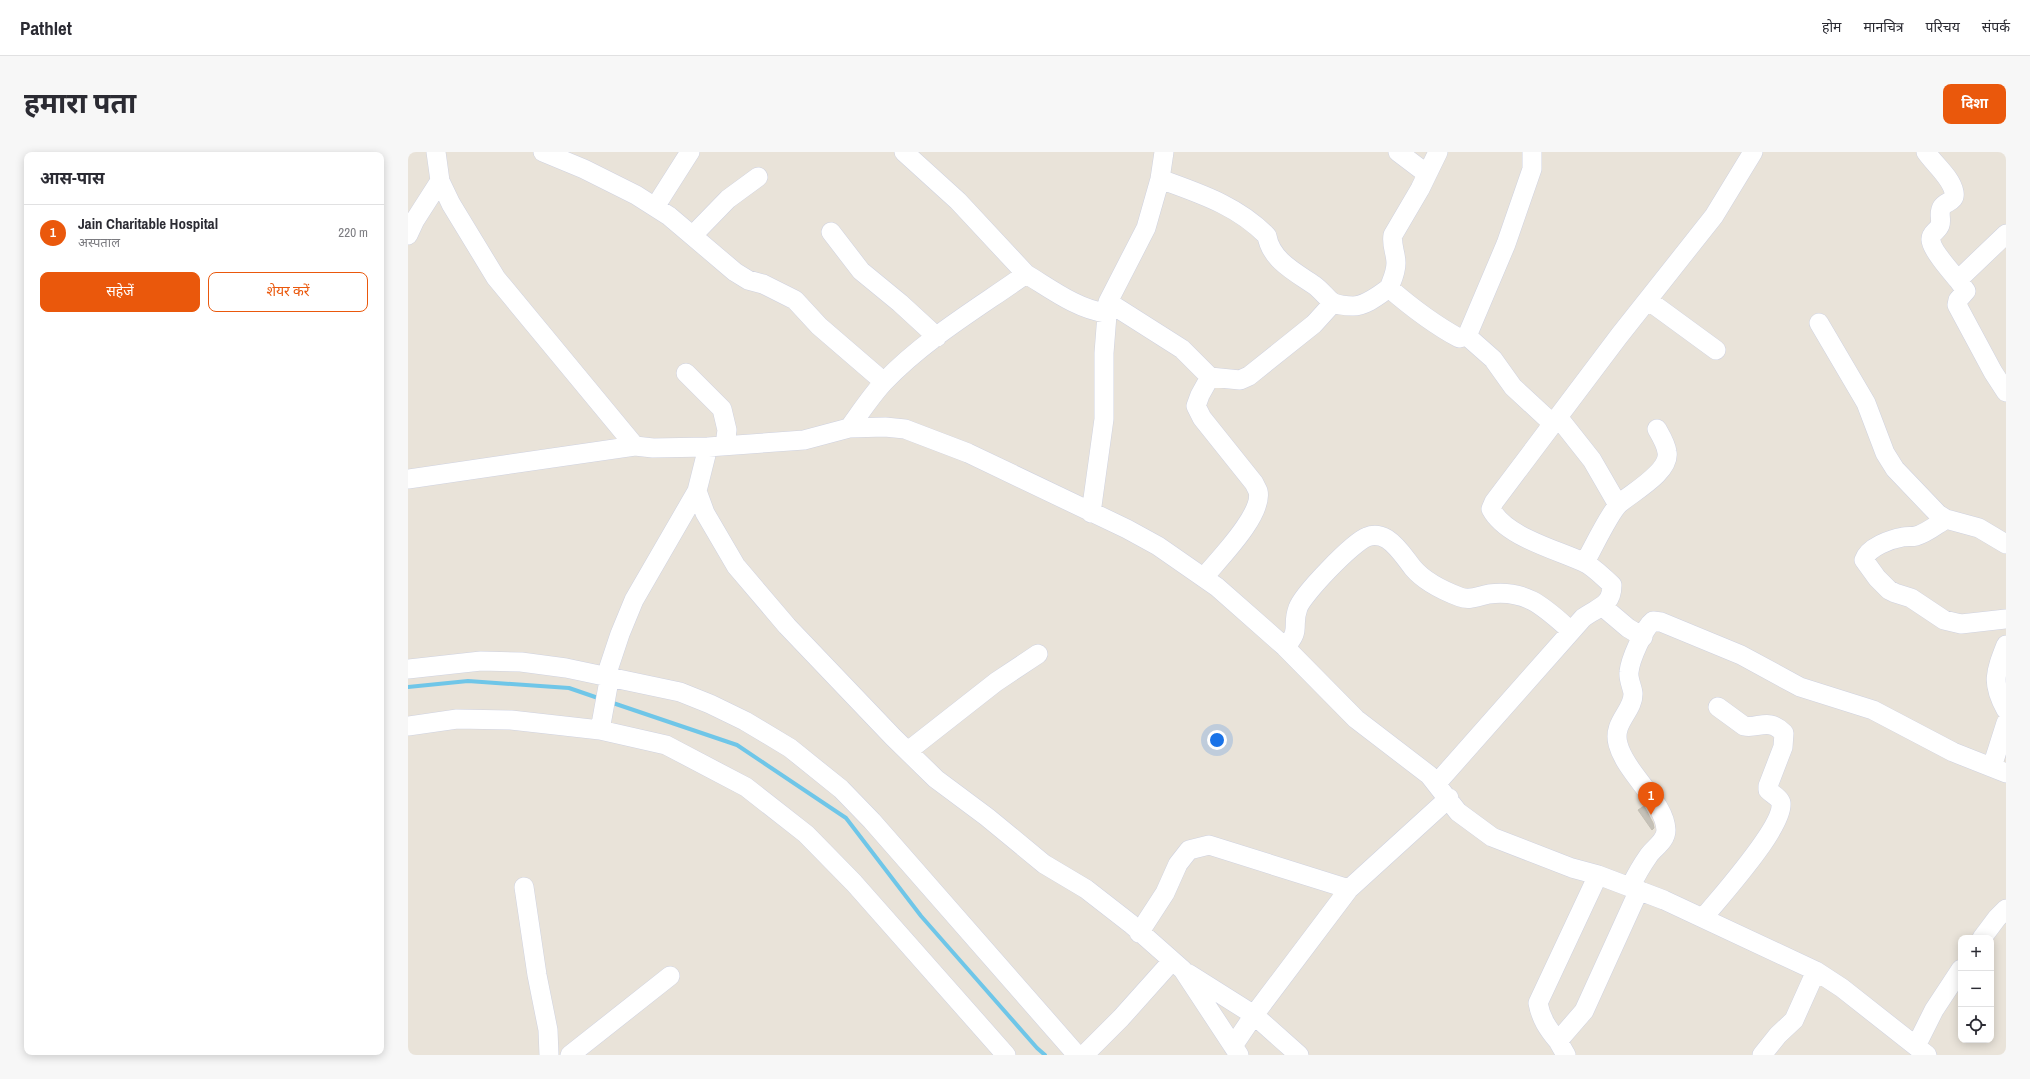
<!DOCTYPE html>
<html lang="hi">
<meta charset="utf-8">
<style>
body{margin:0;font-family:"Archivo Narrow","Noto Sans Devanagari",sans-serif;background:#f7f7f7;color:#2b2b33}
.controls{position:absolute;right:12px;bottom:12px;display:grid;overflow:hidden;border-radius:8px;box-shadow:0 2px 10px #0003}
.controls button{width:36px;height:36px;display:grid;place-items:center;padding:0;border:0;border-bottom:1px solid #e1e1e2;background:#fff;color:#2b2b33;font:20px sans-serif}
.you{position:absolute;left:809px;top:588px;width:14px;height:14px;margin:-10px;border:3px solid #fff;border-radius:50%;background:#1a73e8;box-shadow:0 0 0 6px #1a73e833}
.badge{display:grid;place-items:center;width:26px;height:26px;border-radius:50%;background:#ea580c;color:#fff;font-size:13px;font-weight:700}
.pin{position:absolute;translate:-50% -33px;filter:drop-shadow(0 1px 2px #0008)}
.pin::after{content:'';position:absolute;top:21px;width:14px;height:12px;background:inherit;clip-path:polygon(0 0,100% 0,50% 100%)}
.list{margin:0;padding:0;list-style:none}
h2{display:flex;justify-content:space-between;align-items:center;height:52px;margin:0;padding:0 16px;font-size:17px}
h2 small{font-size:13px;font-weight:400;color:#7c7c81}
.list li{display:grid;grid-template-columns:26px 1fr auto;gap:12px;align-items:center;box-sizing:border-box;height:56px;padding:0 16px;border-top:1px solid #e1e1e2}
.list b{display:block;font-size:15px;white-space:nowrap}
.list p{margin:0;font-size:13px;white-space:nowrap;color:#7c7c81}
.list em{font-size:13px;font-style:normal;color:#7c7c81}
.actions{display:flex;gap:8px;padding:12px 16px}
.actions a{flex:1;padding:9px 0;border:1px solid #ea580c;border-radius:8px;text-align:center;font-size:14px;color:#ea580c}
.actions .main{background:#ea580c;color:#fff}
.icon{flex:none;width:22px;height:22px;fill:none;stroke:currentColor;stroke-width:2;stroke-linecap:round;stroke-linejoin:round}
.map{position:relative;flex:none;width:1598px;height:903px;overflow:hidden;border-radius:8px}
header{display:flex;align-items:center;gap:24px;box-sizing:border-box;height:56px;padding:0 20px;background:#fff;border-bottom:1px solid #e1e1e2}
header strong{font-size:19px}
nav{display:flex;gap:22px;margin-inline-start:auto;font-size:14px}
.intro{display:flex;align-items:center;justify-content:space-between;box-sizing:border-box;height:96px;padding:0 24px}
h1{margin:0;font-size:28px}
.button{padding:10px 18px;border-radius:8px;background:#ea580c;color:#fff;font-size:14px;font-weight:700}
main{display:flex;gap:24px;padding:0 24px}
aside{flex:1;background:#fff;border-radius:8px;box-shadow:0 2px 10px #0003}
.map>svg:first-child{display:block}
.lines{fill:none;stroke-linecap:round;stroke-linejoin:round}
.stream{stroke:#6fc6e8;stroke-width:4}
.building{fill:#c5c1b8;stroke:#c4bfb3}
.minor-casing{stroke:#cfd2e0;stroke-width:20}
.minor{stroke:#fff;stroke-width:19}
</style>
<header>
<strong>Pathlet</strong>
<nav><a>होम</a><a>मानचित्र</a><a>परिचय</a><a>संपर्क</a></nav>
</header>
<div class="intro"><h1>हमारा पता</h1><a class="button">दिशा</a></div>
<main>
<aside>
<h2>आस-पास<small></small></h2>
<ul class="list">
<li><span class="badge">1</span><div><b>Jain Charitable Hospital</b><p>अस्पताल</p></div><em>220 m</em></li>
</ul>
<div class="actions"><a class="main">सहेजें</a><a>शेयर करें</a></div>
</aside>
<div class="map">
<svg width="1598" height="903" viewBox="0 0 1598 903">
<rect width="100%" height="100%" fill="#e9e3d9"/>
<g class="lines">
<path class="stream" d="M0 535 60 529 161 536 193 547
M202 550 329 593 438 666 513 764 629 896 637 903"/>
</g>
<path class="building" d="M1236 654 1245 671 1246 676 1244 678 1230 658Z"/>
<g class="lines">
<defs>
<path id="minor" d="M28 0 32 29 43 52 88 126 227 294
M135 0 176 17 228 43 261 64 327 120 340 128 355 132 387 148 411 174 476 230
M496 0 550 49 618 122
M990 0 1019 22
M1124 0V17L1098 92 1059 184 1085 207 1105 235 1145 272
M1518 0C1526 12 1543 25 1546 40 1548 50 1538 49 1534 55 1530 61 1534 67 1532 73 1530 79 1522 81 1523 88 1523 97 1544 121 1550 128L1598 82
M752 27C790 41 829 53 859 84 863 108 887 120 906 133 913 138 918 145 924 150 929 153 940 154 945 154 958 154 971 143 981 136 1003 155 1025 172 1051 186L1059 184
M247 55 282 0
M423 80 453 119 492 151 529 185
M0 83 7 68 32 29
M285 83 320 47 350 25
M1550 128 1558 139 1550 148 1549 153 1585 220 1598 240
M981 136C984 128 988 121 988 111 988 101 983 93 985 83L1012 37 1030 0
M1241 149 1308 198
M700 150 774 197 802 225 832 228 841 224 906 172 925 151
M1411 171 1458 251 1477 301 1487 317 1530 362 1538 367 1571 376 1598 392
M278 221 314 257 319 278 317 293
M1150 265 1184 308 1210 353
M441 276C452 261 463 244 476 230 517 187 570 156 618 122 643 137 669 157 698 161
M300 295 396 288 441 276 477 275 497 277 560 301 719 377 750 394 809 435 877 495 948 567 1021 623 1050 660 1084 685 1164 716 1190 723 1256 748 1408 819 1434 836 1519 903
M0 327 227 294 245 296 300 295 289 339 226 448 212 482 201 515 200 534 192 578
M289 339 297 361 328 414 379 474 485 585 528 627 579 665 636 712 678 737 723 772 775 818 831 903
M683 361 696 267V201L700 150 738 76 752 27 756 0
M1538 367C1528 373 1519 381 1508 384 1504 385 1499 384 1495 385 1483 387 1460 395 1456 408L1469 426 1481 438 1487 441 1503 446 1536 468 1553 472 1598 467
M1177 410C1184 398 1202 360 1211 352 1223 341 1263 320 1259 300 1258 292 1253 284 1249 277
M796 425C810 408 856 362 850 339 849 337 847 333 846 331L794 266 788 254 792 243 802 225
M1194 454 1220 476 1235 485
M1598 493C1587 521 1583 531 1598 558
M877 495C894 478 883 474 890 456 894 443 945 390 959 385 966 382 972 383 979 387 990 394 997 406 1005 416 1016 429 1036 439 1052 445 1062 449 1071 444 1081 442 1119 437 1137 456 1163 479
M0 517 73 509 113 510 158 516 272 540 302 552 337 569 382 596 433 637 464 669 669 903
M0 574 49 567 103 568 192 578 258 593 338 635 398 682 446 731 598 903
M500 599 588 530 630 502
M1584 615 1598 571
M1029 631 1175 466C1190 455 1204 454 1204 433 1195 425 1185 414 1175 410 1147 397 1098 385 1083 357L1086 350 1211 184 1306 64 1345 0
M1190 723 1130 851C1133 867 1140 877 1150 889L1176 859 1231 738
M1223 734C1228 723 1234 713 1241 703 1247 695 1258 689 1258 678 1257 650 1218 622 1210 592 1204 570 1226 559 1225 541 1224 534 1220 527 1221 520 1222 508 1236 476 1245 469L1253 470 1333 503 1392 535 1465 558 1545 600 1598 621
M116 735 129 823 140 878 141 903
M1296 765C1312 745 1376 675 1373 651 1372 646 1364 642 1360 638V634L1375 595 1376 581C1360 565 1351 577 1336 574L1310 555
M731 781 757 741 770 712 781 698 801 693 941 737
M1574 786 1589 766 1598 757
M781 822 846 863 941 737 1041 646
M1150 889 1158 903
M825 894 846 863 891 903
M1508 894 1526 858 1553 817
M162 903 262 824
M676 903 713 866 764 809
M1354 903 1370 883 1386 868 1408 819"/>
</defs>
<use href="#minor" class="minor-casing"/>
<use href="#minor" class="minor"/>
</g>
</svg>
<div class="controls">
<button>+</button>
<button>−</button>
<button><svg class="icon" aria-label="locate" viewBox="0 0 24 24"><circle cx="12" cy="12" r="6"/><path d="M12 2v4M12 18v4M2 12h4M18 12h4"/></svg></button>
</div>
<div class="you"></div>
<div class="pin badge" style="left:1243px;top:663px">1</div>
</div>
</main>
